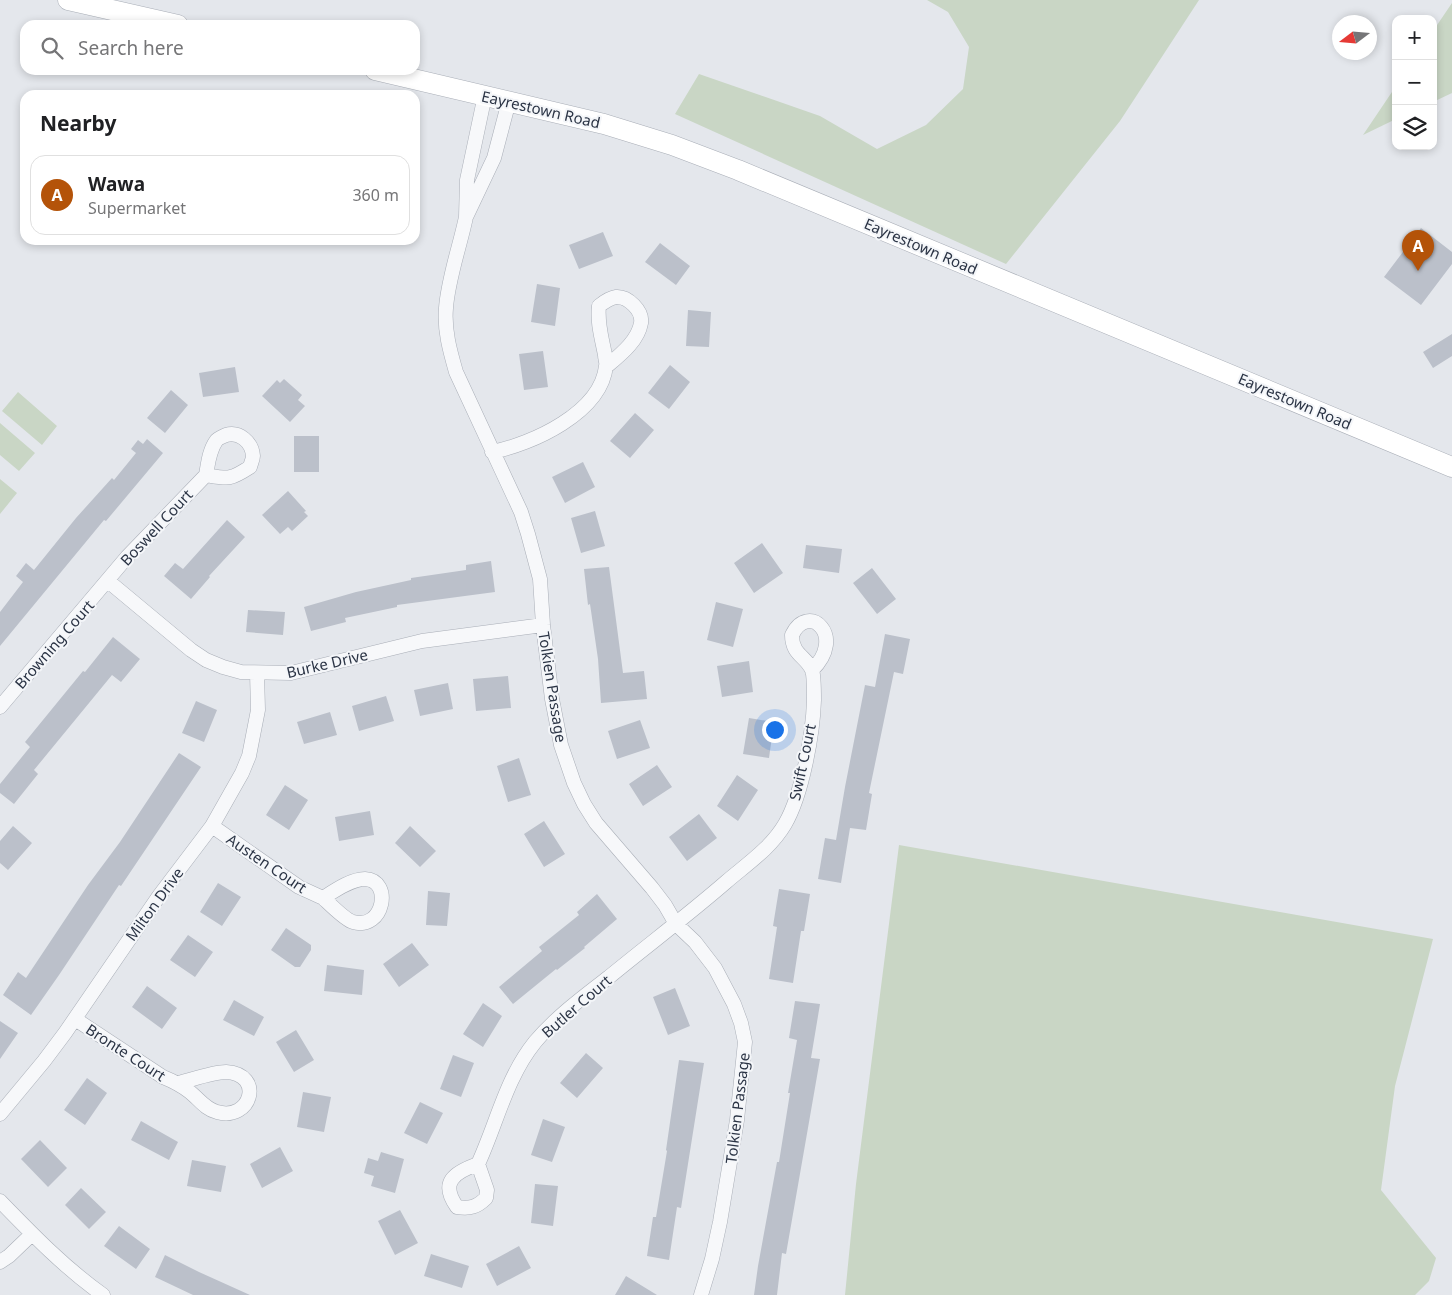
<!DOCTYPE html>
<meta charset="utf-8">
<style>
body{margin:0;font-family:"Noto Sans",sans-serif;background:#f6f6f6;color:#202124}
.controls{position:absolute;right:15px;top:15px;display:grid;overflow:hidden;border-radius:10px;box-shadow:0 2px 8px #0003}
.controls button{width:45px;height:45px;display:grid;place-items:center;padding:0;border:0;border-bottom:1px solid #e0e0e0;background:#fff;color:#202124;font:25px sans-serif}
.compass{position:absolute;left:1332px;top:15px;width:45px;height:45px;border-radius:50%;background:#fff;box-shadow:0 2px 8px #0003;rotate:254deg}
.you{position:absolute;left:774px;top:729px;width:18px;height:18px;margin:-12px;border:4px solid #fff;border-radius:50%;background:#1a73e8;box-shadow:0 0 0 8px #1a73e833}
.badge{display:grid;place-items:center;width:32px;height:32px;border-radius:50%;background:#b45309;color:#fff;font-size:16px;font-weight:700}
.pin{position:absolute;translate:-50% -41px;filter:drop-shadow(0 1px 2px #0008)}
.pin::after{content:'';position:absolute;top:26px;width:18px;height:15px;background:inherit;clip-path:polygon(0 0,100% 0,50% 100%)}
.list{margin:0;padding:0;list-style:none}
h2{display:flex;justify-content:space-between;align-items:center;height:65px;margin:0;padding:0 20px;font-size:21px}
h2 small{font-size:16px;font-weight:400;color:#757577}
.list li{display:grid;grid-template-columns:32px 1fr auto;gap:15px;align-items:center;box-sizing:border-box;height:80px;margin:0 10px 10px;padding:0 10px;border:1px solid #e0e0e0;border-radius:15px}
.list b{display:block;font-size:19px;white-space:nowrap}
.list p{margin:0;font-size:16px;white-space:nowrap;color:#757577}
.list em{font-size:16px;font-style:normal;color:#757577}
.icon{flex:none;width:28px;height:28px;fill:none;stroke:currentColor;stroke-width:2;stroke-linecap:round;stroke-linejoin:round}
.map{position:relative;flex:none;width:1452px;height:1295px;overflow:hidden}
.search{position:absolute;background:#fff;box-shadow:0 2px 8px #0003;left:20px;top:20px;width:400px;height:55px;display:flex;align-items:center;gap:12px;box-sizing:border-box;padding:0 18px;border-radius:15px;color:#757577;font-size:19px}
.panel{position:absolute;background:#fff;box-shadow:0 2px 8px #0003;left:20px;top:90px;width:400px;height:155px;border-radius:15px}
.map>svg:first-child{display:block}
.green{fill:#c9d6c5}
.building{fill:#bbc0ca}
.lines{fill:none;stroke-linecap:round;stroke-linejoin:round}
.street-casing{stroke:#a9aeb7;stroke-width:15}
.secondary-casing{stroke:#a9aeb7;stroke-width:21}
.street{stroke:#f7f8fa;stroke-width:14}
.secondary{stroke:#fff;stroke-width:20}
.labels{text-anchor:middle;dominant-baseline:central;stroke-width:4;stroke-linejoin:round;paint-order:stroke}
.street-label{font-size:15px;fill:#2b3445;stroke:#f4f6f9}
</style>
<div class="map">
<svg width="1452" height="1295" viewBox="0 0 1452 1295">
<rect width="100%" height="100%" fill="#e4e7ec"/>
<path class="green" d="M927 0H1199L1120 121 1006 264 675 114 699 74 820 116 877 149 926 125 963 89 969 47 948 12Z
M1452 3V93L1433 102V31Z
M1396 86V119L1363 135Z
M18 392 57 426 42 445 2 411Z
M0 423 35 453 19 471 0 455Z
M0 479 17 493 0 514Z
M899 845 1433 939 1395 1086 1381 1190 1436 1258 1429 1281 1415 1295H845L856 1184Z"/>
<path class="building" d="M1421 228 1452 252V264L1421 305 1384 277Z
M603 232 613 256 579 269 569 245Z
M660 243 690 266 676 285 645 262Z
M537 284 560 288 555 326 531 322Z
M688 310 711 312 709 347 686 346Z
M1452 334V356L1433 368 1423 352Z
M543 351 548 387 524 390 519 354Z
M670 365 690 382 669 409 648 393Z
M235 367 239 392 203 397 199 373Z
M284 379 302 395 298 400 305 406 290 422 262 396 277 380 280 383Z
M171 390 188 405 165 433 147 418Z
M635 413 654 430 630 458 610 441Z
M294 436H319V472H294Z
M147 439 163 453 106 521 104 520 0 646V612L23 582 16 576 26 563 34 570 76 518 112 478 114 480 136 453 131 449 138 440 143 444Z
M583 462 595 487 565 503 552 477Z
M288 491 306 511 304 512 308 516 292 531 288 527 280 534 262 515Z
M595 511 605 546 581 553 571 518Z
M227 520 245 537 209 576 210 577 191 599 164 576 175 563 183 569Z
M762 543 783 573 754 593 734 563Z
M806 545 842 549 839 573 803 568Z
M491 561 495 592 397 605V607L345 618 346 622 311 631 304 607 356 592 411 580V578L466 570V565Z
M609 567 623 673 644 671 647 699 601 703 598 659 590 604 588 605 584 569Z
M872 568 896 599 877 614 853 583Z
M716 602 743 609 733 647 707 640Z
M248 610 285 612 283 635 246 632Z
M885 634 910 639 903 674 894 672 869 793 872 794 866 830 850 828 841 883 818 879 825 838 836 840 845 787 865 685 875 687Z
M113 637 140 659 121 682 112 675 34 770 38 774 14 804 0 793V784L30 747 25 742 83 671 85 672Z
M749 661 753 692 722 697 717 666Z
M508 676 511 708 476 711 473 679Z
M448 683 453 709 420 716 414 690Z
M386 696 394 721 359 731 352 706Z
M196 701 217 710 204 742 182 733Z
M330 712 337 735 304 744 297 722Z
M749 718 774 722 769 758 743 754Z
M640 720 650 748 617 759 608 731Z
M179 753 201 767 121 886 119 885 59 975 31 1015 3 995 18 972 26 978 88 885 120 842Z
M519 758 531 795 508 802 497 766Z
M657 765 672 787 643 806 629 784Z
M737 775 758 790 738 821 717 806Z
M285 785 308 800 289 830 266 815Z
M370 811 374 835 339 841 335 817Z
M699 814 717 838 687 861 669 837Z
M544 821 565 854 544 867 524 834Z
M13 826 32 843 8 870 0 863V841Z
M410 826 436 851 420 867 395 843Z
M218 883 241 897 222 926 200 912Z
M779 889 810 894 804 931H801L793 983 769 979 777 927 773 926Z
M428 891 450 893 447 926 426 925Z
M597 894 617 919 584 947 585 948 557 970 556 969 513 1004 499 987 542 951 539 947 579 915 577 912Z
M286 928 311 945V950L300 967H295L271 950Z
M188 935 213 952 195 977 170 960Z
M412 943 429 965 399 987 383 964Z
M327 965 364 970 362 995 324 991Z
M147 986 177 1008 162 1029 132 1007Z
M675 988 690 1026 668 1035 653 997Z
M234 1000 264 1017 254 1036 223 1020Z
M795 1001 820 1004 811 1058 820 1059 786 1254 782 1253 777 1295H754L758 1266 777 1162H779L790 1093H788L797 1040 789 1038Z
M483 1003 502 1016 483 1047 463 1034Z
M0 1021 18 1033 0 1059Z
M296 1030 314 1060 294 1072 276 1042Z
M586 1053 603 1068 577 1098 560 1083Z
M453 1055 474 1063 461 1097 440 1089Z
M679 1060 704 1063 681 1208 677 1207 669 1260 647 1256 653 1217H656L667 1151 666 1150Z
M87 1078 107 1093 85 1125 64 1110Z
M303 1092 331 1097 324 1132 297 1127Z
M420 1102 443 1113 427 1144 404 1133Z
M543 1119 565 1127 552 1162 531 1155Z
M141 1121 178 1142 169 1160 131 1140Z
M40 1140 67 1168 48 1187 21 1159Z
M280 1147 293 1171 262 1188 250 1164Z
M381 1152 404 1159 395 1193 371 1186 374 1176 364 1173 368 1158 378 1161Z
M192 1160 226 1166 221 1192 187 1186Z
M535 1184 558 1186 553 1226 531 1223Z
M81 1188 106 1212 89 1229 65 1205Z
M400 1210 418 1243 395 1255 378 1221Z
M119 1226 150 1249 136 1269 104 1246Z
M519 1246 531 1268 497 1286 486 1264Z
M431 1254 469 1266 462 1288 424 1276Z
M165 1255 199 1272 250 1295H193L155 1277Z
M626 1276 657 1295H615Z"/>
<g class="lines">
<defs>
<path id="street" d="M485 95 467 180 466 217 494 158 509 101
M466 217C460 246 448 279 446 308 444 330 450 351 456 372L521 512 528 534 540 579 543 625 552 699 561 745 574 783 584 804 596 823 652 888 665 905 676 924 695 942 715 968 734 1004 741 1023 745 1042 737 1120 720 1222 712 1259 701 1295
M492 452C532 444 601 413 606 366 607 363 605 359 605 355 602 339 597 323 599 306 604 302 609 298 616 297 628 296 643 311 641 323 638 341 620 355 607 366
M108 581 191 650 206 660 223 667 241 672 291 673 422 641 543 625
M0 707 127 557 206 475C229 479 230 480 250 467 251 463 253 459 253 456 252 442 239 431 226 435 222 437 218 438 216 441 209 451 208 464 206 475
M212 826 299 887 323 898C334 891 351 879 365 879 393 880 384 931 353 922 345 920 330 904 323 898
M75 1019 163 1077C173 1081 181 1085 190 1092 199 1099 205 1109 217 1112 251 1122 265 1074 226 1072 213 1072 191 1080 178 1083
M0 1114 44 1061 65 1033 159 896 212 826 242 773 249 756 258 710 257 673
M478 1164 487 1190 486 1198C477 1207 470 1209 457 1207 439 1182 455 1172 478 1164 497 1123 506 1078 535 1042 556 1017 583 997 609 977 648 945 688 915 726 882 747 864 771 848 785 824 802 795 813 734 814 700 814 694 814 675 812 670 806 656 792 655 792 635 808 601 847 636 812 670
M0 1201C33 1235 65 1268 103 1295
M0 1262 9 1256 32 1234"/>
<path id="secondary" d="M68 0 178 25
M375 70 604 124 672 145 738 170 1452 467"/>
</defs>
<use href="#street" class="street-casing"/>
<use href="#secondary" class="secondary-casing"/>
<use href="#street" class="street"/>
<use href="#secondary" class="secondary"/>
</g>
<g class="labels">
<g class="street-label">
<text transform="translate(541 109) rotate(13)">Eayrestown Road</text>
<text transform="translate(921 246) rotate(23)">Eayrestown Road</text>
<text transform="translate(1295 401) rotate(23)">Eayrestown Road</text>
<text transform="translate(156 527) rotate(-47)">Boswell Court</text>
<text transform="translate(54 644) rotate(-49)">Browning Court</text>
<text transform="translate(327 663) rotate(-13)">Burke Drive</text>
<text transform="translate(553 687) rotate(81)">Tolkien Passage</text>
<text transform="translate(802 762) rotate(-78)">Swift Court</text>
<text transform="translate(267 863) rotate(34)">Austen Court</text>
<text transform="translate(154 904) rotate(-54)">Milton Drive</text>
<text transform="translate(576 1006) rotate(-41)">Butler Court</text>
<text transform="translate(126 1052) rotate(33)">Bronte Court</text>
<text transform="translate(737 1108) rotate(-83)">Tolkien Passage</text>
</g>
</g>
</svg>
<div class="controls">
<button>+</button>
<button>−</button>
<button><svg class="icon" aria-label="layers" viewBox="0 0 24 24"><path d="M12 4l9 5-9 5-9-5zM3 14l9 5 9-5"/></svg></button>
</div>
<svg class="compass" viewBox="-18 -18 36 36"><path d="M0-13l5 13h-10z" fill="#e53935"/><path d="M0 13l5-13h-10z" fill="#757577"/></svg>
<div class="you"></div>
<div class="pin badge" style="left:1418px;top:271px">A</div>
<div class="search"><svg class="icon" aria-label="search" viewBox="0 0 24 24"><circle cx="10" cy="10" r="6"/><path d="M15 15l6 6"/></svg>Search here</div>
<section class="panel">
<h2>Nearby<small></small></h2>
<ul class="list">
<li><span class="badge">A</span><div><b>Wawa</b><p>Supermarket</p></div><em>360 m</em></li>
</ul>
</section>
</div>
